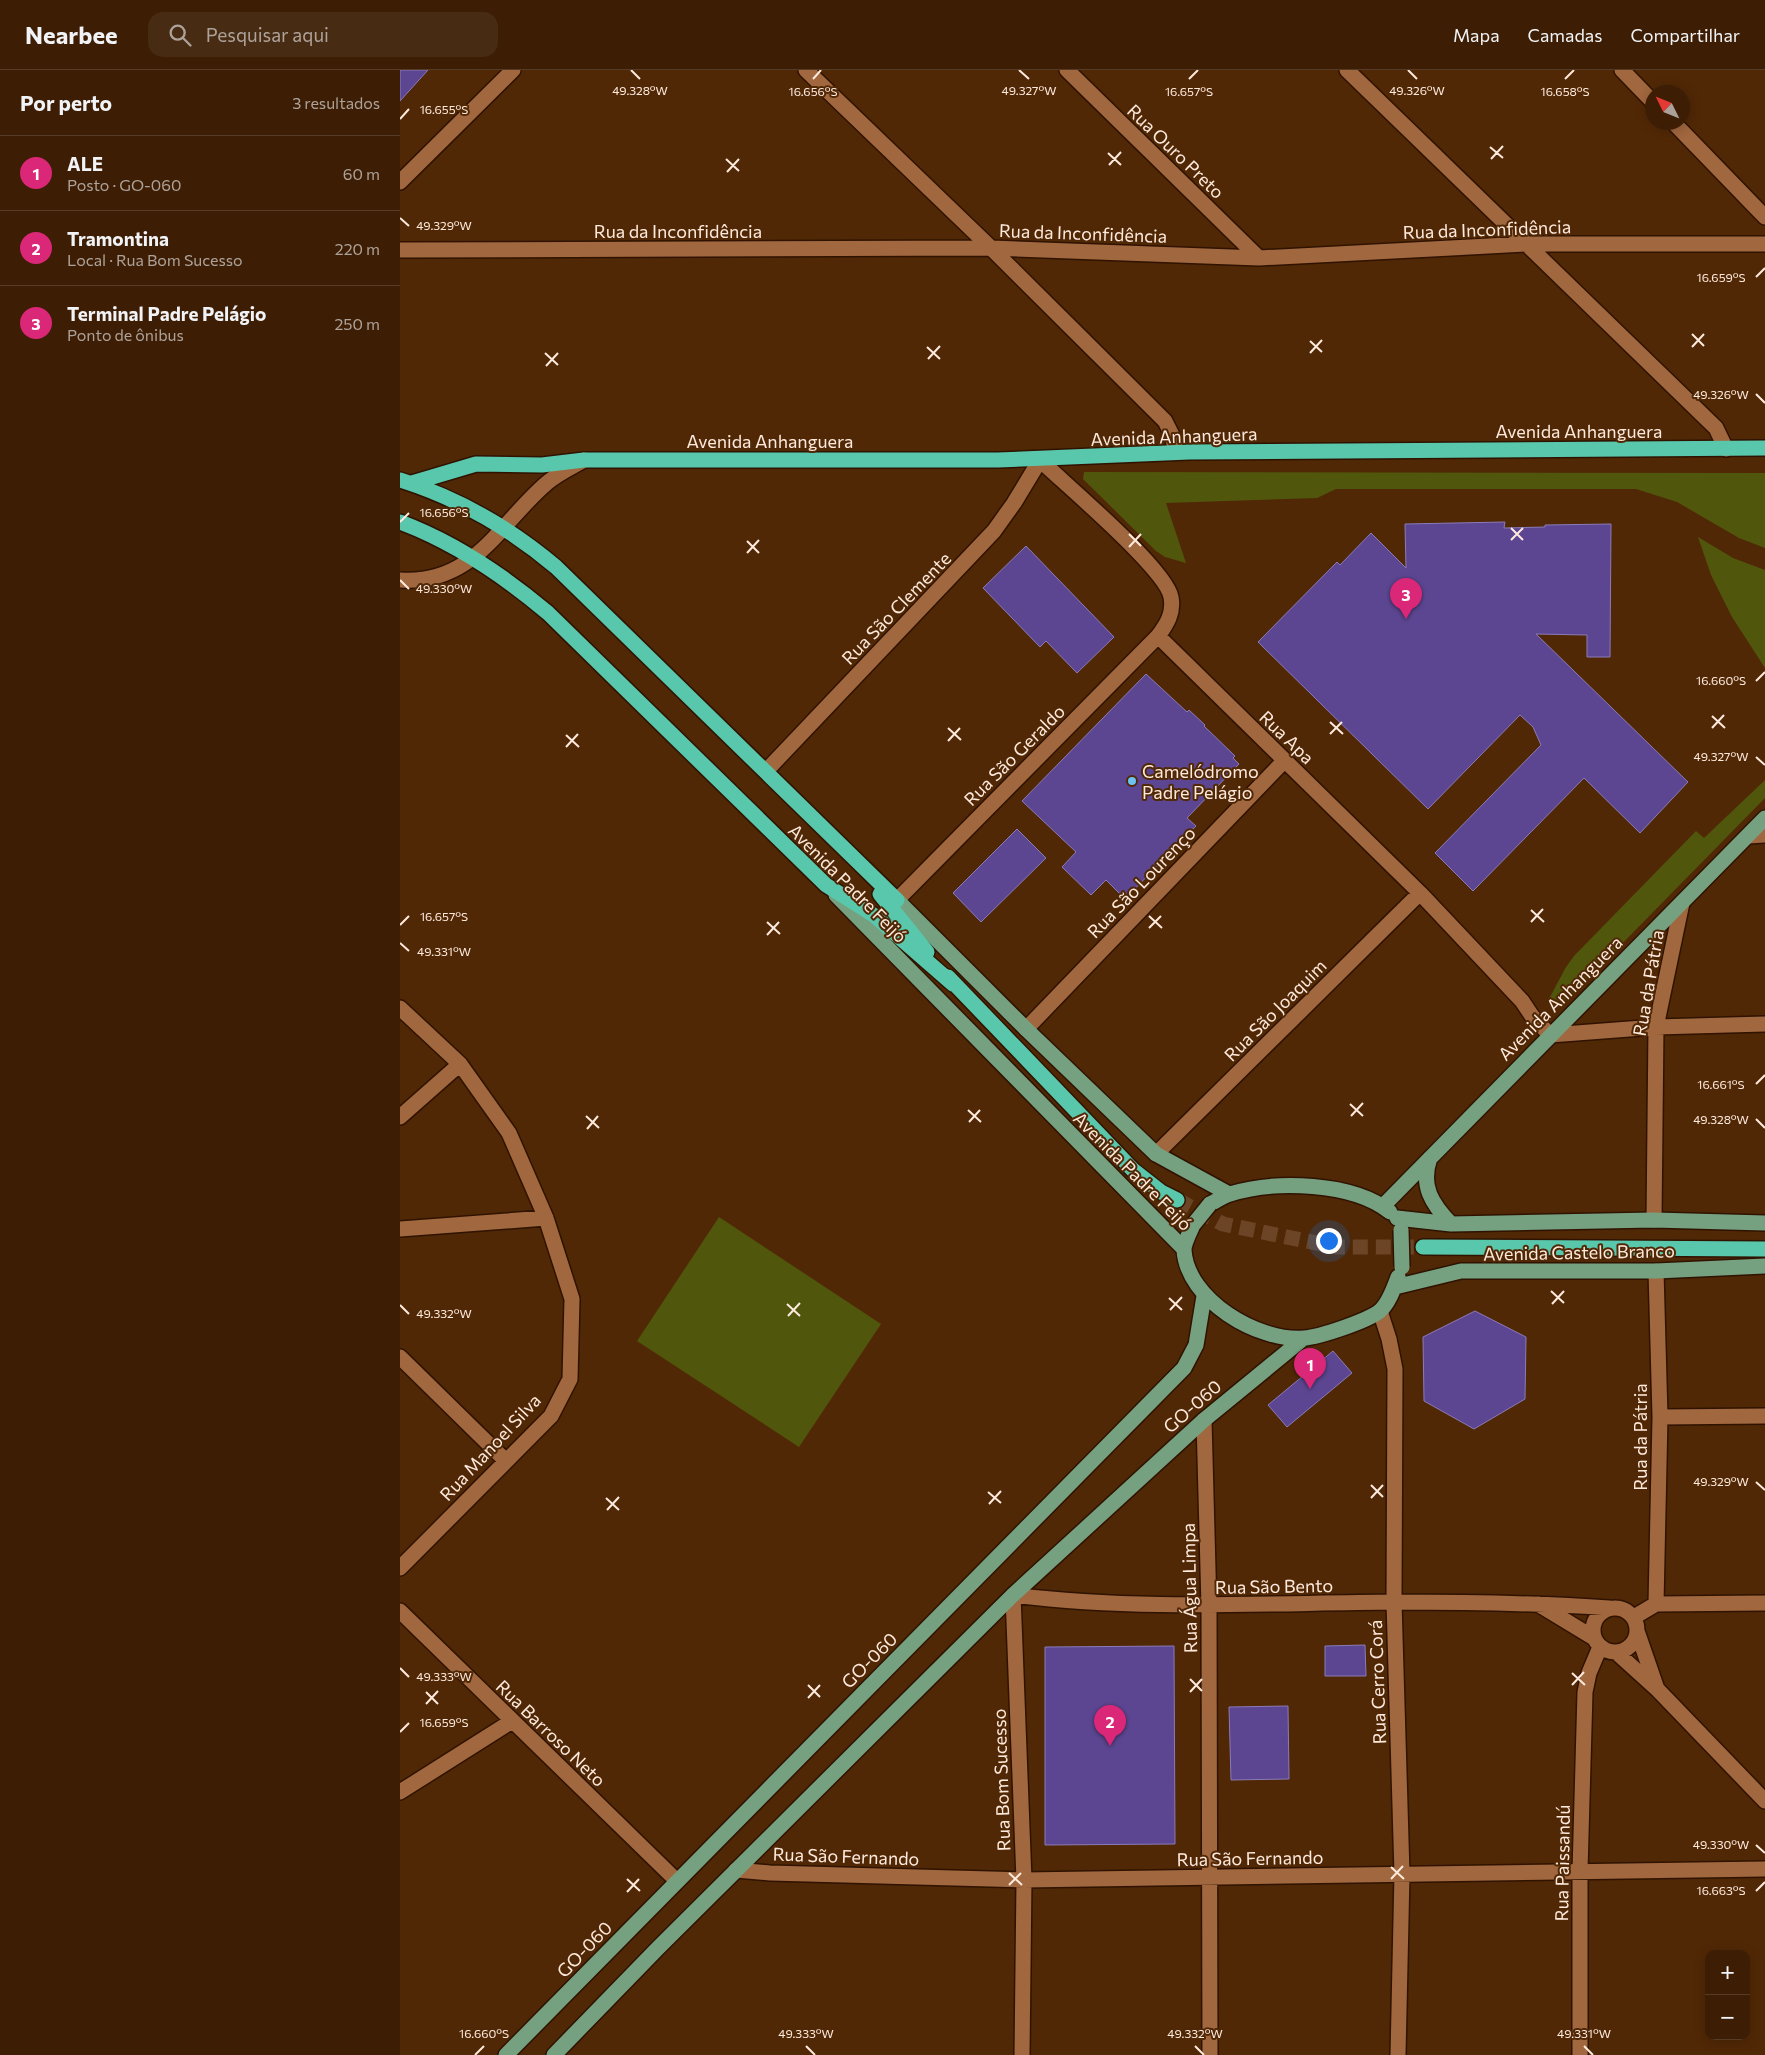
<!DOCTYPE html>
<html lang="pt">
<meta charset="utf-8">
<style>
body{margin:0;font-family:Commissioner,sans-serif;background:#482b13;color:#f1f3f6}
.controls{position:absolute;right:15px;bottom:15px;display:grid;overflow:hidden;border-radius:10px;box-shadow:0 2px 12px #0003}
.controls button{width:45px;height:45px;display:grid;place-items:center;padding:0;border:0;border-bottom:1px solid #563c26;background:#3d1e04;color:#f1f3f6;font:25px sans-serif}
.compass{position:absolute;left:1245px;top:15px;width:45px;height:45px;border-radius:50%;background:#3d1e04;box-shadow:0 2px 12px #0003;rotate:313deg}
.you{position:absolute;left:928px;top:1170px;width:18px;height:18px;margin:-12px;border:4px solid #fff;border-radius:50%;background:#1a73e8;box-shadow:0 0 0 8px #1a73e833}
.badge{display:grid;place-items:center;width:32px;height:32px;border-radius:50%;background:#db2777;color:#fff;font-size:16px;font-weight:700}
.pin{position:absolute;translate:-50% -41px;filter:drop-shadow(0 1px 2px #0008)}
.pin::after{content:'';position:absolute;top:26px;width:18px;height:15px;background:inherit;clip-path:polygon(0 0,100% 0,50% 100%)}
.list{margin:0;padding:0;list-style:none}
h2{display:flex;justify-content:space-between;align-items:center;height:65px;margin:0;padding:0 20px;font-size:21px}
h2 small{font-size:16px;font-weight:400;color:#ada29a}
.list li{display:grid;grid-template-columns:32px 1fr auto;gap:15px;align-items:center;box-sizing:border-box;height:75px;padding:0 20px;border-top:1px solid #563c26}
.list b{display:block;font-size:19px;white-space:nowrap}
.list p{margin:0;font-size:16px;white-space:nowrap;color:#ada29a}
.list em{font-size:16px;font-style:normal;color:#ada29a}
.icon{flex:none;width:28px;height:28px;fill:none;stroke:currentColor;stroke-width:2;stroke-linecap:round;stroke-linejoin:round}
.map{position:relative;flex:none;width:1365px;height:1985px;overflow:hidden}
header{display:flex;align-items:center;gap:30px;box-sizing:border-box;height:70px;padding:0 25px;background:#3d1e04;border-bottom:1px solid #563c26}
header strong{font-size:24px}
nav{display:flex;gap:28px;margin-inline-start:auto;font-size:18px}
.search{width:350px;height:45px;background:#482b13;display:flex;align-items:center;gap:12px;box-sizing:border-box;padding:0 18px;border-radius:15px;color:#ada29a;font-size:19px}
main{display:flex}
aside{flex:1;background:#3d1e04}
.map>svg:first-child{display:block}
.green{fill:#50560c}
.building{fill:#5c4691;stroke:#8a7bb9}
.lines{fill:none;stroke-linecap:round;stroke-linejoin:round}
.highway-tunnel{stroke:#6b4526;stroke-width:15;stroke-dasharray:15 8;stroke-linecap:butt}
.minor-casing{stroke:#2f1300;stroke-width:18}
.major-casing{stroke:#2f1300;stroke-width:18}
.highway-casing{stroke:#2f1300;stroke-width:18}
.minor{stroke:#a1673e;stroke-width:15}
.major{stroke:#75a180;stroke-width:15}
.highway{stroke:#58c7ac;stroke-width:15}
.major-bridge-casing{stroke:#2f1300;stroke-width:18;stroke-linecap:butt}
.major-bridge{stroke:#75a180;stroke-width:15}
.ticks{fill:none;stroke:#feeadd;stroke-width:2}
.poi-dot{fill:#6cc3f2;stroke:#512806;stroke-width:2}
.labels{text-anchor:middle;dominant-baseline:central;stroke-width:4;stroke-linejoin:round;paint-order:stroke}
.street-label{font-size:18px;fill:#feeadd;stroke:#512806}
.poi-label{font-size:18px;fill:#feeadd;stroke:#512806;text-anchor:start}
.ticks-label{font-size:12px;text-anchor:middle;fill:#feeadd;stroke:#512806;stroke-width:4;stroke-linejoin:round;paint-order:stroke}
</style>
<header>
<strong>Nearbee</strong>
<div class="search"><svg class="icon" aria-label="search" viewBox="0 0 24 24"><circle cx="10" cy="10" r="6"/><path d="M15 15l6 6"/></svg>Pesquisar aqui</div>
<nav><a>Mapa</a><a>Camadas</a><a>Compartilhar</a></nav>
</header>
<main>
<aside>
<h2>Por perto<small>3 resultados</small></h2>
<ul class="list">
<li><span class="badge">1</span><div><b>ALE</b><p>Posto · GO-060</p></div><em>60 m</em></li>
<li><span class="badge">2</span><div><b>Tramontina</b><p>Local · Rua Bom Sucesso</p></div><em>220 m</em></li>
<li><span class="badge">3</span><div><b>Terminal Padre Pelágio</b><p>Ponto de ônibus</p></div><em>250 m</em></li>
</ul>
</aside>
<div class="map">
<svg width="1365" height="1985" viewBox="0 0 1365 1985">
<rect width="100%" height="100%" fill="#512806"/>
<path class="green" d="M684 402 1365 403V478L1339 468 1277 432 1236 419H936L917 428 766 433 786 493 765 487 756 481 683 409Z
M1298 467 1333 488 1365 500V598L1332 547 1311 505Z
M1365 710V728L1162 935 1150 927 1166 897 1174 886 1296 761 1304 768Z
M319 1147 481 1254 399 1377 237 1271Z"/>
<path class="building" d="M0 0H28L0 31Z
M1105 452 1104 458 1145 457V455L1211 454 1210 587H1187V565L1136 564 1288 712 1240 763 1184 708 1073 821 1035 783 1141 675 1133 657 1120 645 1028 739 858 572 937 492 940 495 971 463 1006 498 1005 454Z
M626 476 714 567 677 603 646 571 640 577 583 518Z
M746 604 787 642 789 640 805 655 804 656 835 686 833 688 839 694 787 748 796 756 725 829 706 810 691 825 662 797 676 782 622 731Z
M617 759 646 788 581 852 553 823Z
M1075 1241 1126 1267 1125 1329 1074 1359 1024 1331 1023 1267Z
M933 1281 952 1303 887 1357 868 1335Z
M965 1575 966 1606H925V1576Z
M774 1576 775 1774 645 1775V1577Z
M888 1636 889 1709 831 1710 829 1637Z"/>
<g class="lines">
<path class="highway-tunnel" d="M777 1130 823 1154 936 1177H1023"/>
<defs>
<path id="minor" d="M406 0 591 178 765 351 772 365 776 382
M667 0 859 188
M947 0 1316 358 1326 379
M1222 0 1252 31
M1273 52 1365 147
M0 112 113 0
M0 180 591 178 859 188 1128 174H1365
M0 510C75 515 100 452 148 412 159 403 172 397 184 390
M758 566 1020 823 1122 931 1132 946 1150 965 1256 957 1365 954
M366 701 594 461 614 433 640 390C665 414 766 499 771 527 774 543 767 554 758 566L497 830
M1348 766 1365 765
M0 938 60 994 109 1063 146 1148 172 1229 170 1309 151 1346 0 1498
M626 959 884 691
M0 1047 60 994
M756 1084 1020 823
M1254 1150 1256 957 1282 833
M0 1159 146 1148
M1256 1201 1260 1347 1256 1534
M980 1241 989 1269 995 1299 994 1532 1002 1804 998 1985
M0 1287 106 1391
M1260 1347 1365 1346
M804 1350 809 1537 810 1985
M1138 1534 1194 1568
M1193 1560a22 22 0 1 1 44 0a22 22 0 1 1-44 0Z
M0 1541 277 1811
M1234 1547 1256 1534 1365 1533
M1237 1561 1257 1619
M1216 1582 1258 1620 1365 1731
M0 1722 112 1651
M336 1800 370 1803 624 1810 1365 1799
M622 1985 624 1810 613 1525C739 1541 867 1533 994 1532 1066 1532 1137 1533 1209 1538
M1180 1985V1801L1185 1622 1189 1603 1200 1577"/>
<path id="major" d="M436 825 784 1179
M497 830 626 959 756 1084 829 1124
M1030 1088C1020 1116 1032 1134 1051 1154
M810 1134C816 1131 823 1126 830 1124 875 1110 953 1112 990 1142
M983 1136 1365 748
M997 1148 1051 1154 1254 1150 1365 1153
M793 1155C790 1162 784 1173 784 1180 787 1230 858 1272 904 1268 920 1267 967 1251 980 1241 989 1233 994 1218 998 1207
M995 1217 1061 1201H1256L1365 1196
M106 1985 784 1298 796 1275 804 1226
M154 1985 258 1878 613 1525 804 1350 904 1268"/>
<path id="highway" d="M0 410C57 428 110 458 156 497L497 830
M12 413 76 394 142 395 184 390H598L789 382 1365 378
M0 452C56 473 103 505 148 543L426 815 475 846 553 914
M480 824 527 882
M548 907 733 1100 761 1122 777 1130
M1023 1177 1365 1179"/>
</defs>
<use href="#minor" class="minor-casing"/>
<use href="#major" class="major-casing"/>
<use href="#highway" class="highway-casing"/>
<use href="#minor" class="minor"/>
<use href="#major" class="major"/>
<use href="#highway" class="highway"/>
<defs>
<path id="major-bridge" d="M793 1155 810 1134
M1001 1160 1002 1197"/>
</defs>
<use href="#major-bridge" class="major-bridge-casing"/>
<use href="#major-bridge" class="major-bridge"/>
</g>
<path class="ticks" d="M231 0 240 9M619 0 629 9M1008 0 1017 9M413 9 421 0M789 9 798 0M1165 9 1174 0M0 49 9 39M1090 77 1103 88M708 83 721 95M326 89 339 101M1091 89 1103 76M709 95 721 82M327 102 339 89M0 148 9 156M1356 207 1365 198M1292 264 1304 276M910 271 922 282M527 277 540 289M1292 277 1304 264M145 283 158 295M910 283 922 270M528 289 540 276M146 296 158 283M1356 324 1365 333M0 452 9 443M1111 458 1123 470M729 464 741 476M1111 470 1123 458M347 471 359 483M729 477 741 464M347 483 359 470M0 510 9 519M1356 611 1365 602M1312 646 1325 658M930 652 943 664M548 658 561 670M1312 658 1324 645M930 664 942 652M166 665 179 677M548 671 560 658M166 677 178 664M1356 687 1365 695M1131 840 1144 852M749 846 762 858M367 852 380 864M1131 852 1143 839M0 855 9 846M749 858 761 846M367 865 379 852M0 873 9 881M1356 1014 1365 1005M950 1034 963 1046M568 1040 581 1052M186 1046 199 1058M951 1046 963 1033M1356 1049 1365 1058M569 1052 580 1040M187 1059 198 1046M1151 1221 1164 1233M769 1228 782 1240M387 1234 400 1246M1152 1234 1164 1221M0 1235 9 1244M770 1240 782 1227M388 1246 400 1233M1356 1412 1365 1420M971 1415 983 1427M588 1422 601 1433M206 1428 219 1440M971 1428 983 1415M589 1434 601 1421M207 1440 219 1427M0 1598 9 1607M1172 1603 1185 1615M790 1609 802 1621M408 1615 420 1627M1172 1615 1184 1602M26 1622 38 1634M790 1622 802 1609M408 1628 420 1615M26 1634 38 1621M0 1662 9 1653M1356 1775 1365 1783M991 1797 1004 1809M609 1803 622 1815M227 1809 240 1821M991 1809 1003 1796M609 1815 621 1803M1356 1821 1365 1812M227 1822 239 1809M406 1976 415 1985M795 1976 804 1985M1184 1976 1193 1985M75 1985 84 1976"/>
<circle class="poi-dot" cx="732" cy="711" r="5"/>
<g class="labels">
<g class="street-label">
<text transform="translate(776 81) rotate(44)">Rua Ouro Preto</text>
<text transform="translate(1087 159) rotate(-2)">Rua da Inconfidência</text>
<text x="278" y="161">Rua da Inconfidência</text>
<text transform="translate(683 163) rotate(2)">Rua da Inconfidência</text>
<text x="1179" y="361">Avenida Anhanguera</text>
<text transform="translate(774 366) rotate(-2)">Avenida Anhanguera</text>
<text x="370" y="371">Avenida Anhanguera</text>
<text transform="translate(496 538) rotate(-46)">Rua São Clemente</text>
<text transform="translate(887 667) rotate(44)">Rua Apa</text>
<text transform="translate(614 685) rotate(-45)">Rua São Geraldo</text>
<text transform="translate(741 812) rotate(-46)">Rua São Lourenço</text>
<text transform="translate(448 813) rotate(45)">Avenida Padre Feijó</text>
<text transform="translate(1248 913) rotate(-80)">Rua da Pátria</text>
<text transform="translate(1160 928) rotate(-45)">Avenida Anhanguera</text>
<text transform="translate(875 940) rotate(-45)">Rua São Joaquim</text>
<text transform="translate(733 1101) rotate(45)">Avenida Padre Feijó</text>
<text transform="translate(1179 1182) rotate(-1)">Avenida Castelo Branco</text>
<text transform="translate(792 1336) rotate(-41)">GO-060</text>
<text transform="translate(1240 1367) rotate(-90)">Rua da Pátria</text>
<text transform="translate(90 1377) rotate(-47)">Rua Manoel Silva</text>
<text transform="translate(874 1516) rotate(-1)">Rua São Bento</text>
<text transform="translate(789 1518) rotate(-91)">Rua Água Limpa</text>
<text transform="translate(469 1590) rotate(-45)">GO-060</text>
<text transform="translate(977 1612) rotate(-92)">Rua Cerro Corá</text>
<text transform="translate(151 1663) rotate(44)">Rua Barroso Neto</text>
<text transform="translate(601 1710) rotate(-92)">Rua Bom Sucesso</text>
<text transform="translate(446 1786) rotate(2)">Rua São Fernando</text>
<text transform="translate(850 1788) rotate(-1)">Rua São Fernando</text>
<text transform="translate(1162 1793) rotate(-89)">Rua Paissandú</text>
<text transform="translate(184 1879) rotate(-46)">GO-060</text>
</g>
<g class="poi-label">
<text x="742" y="701">Camelódromo<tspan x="742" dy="21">Padre Pelágio</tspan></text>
</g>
</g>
<g class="ticks-label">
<text x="240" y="25">49.328°W</text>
<text x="629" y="25">49.327°W</text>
<text x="1017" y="25">49.326°W</text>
<text x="413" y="26">16.656°S</text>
<text x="789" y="26">16.657°S</text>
<text x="1165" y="26">16.658°S</text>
<text x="44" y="44">16.655°S</text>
<text x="44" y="160">49.329°W</text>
<text x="1321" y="212">16.659°S</text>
<text x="1321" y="329">49.326°W</text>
<text x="44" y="447">16.656°S</text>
<text x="44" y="523">49.330°W</text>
<text x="1321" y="615">16.660°S</text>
<text x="1321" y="691">49.327°W</text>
<text x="44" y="851">16.657°S</text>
<text x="44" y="886">49.331°W</text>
<text x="1321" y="1019">16.661°S</text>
<text x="1321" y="1054">49.328°W</text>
<text x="44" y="1248">49.332°W</text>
<text x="1321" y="1416">49.329°W</text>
<text x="44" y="1611">49.333°W</text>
<text x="44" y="1657">16.659°S</text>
<text x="1321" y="1779">49.330°W</text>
<text x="1321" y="1825">16.663°S</text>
<text x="84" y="1968">16.660°S</text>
<text x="406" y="1968">49.333°W</text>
<text x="795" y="1968">49.332°W</text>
<text x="1184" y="1968">49.331°W</text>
</g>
</svg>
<div class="controls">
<button>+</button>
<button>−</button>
</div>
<svg class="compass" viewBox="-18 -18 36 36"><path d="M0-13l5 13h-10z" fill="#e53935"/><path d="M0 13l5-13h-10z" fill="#ada29a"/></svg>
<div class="you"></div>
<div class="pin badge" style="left:910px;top:1319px">1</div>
<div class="pin badge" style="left:710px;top:1676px">2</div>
<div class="pin badge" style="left:1006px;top:549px">3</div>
</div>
</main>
